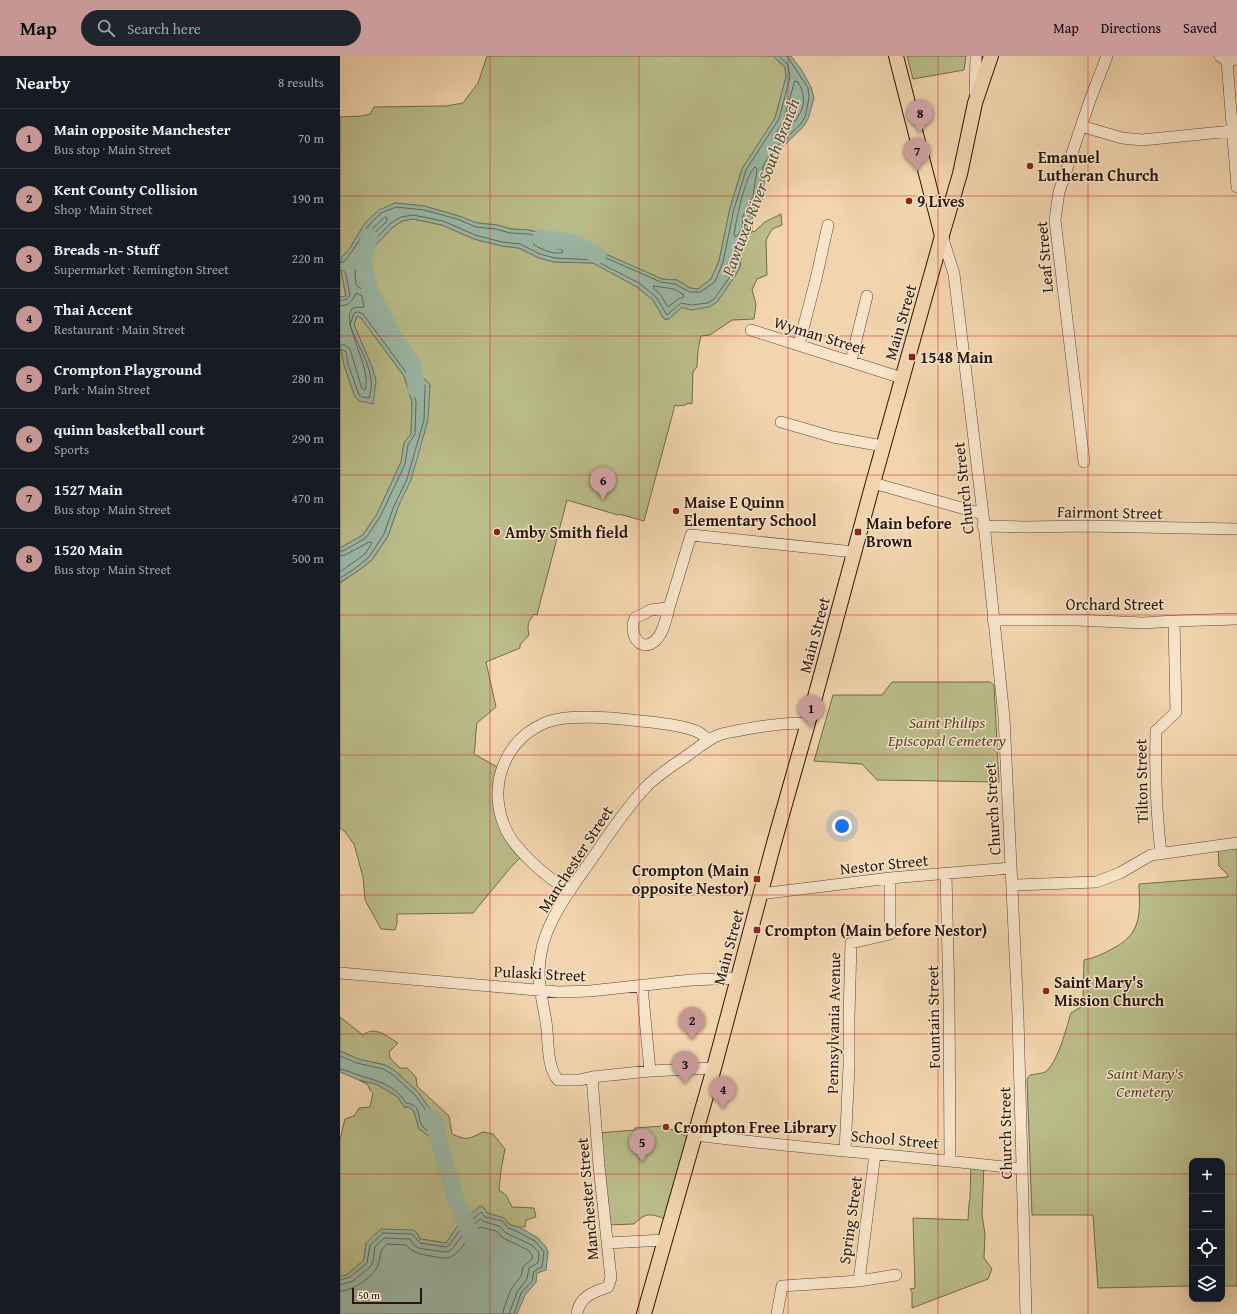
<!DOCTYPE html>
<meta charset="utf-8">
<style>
body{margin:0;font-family:"Gentium Book Plus",serif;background:#20242c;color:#f1f3f6}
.controls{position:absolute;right:12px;bottom:12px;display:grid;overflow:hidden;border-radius:8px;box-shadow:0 4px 16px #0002}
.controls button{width:36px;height:36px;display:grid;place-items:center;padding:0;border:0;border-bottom:1px solid #363941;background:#171b24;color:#f1f3f6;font:20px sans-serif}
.scale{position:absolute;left:12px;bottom:10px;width:70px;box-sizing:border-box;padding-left:4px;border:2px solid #2a160d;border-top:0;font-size:11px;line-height:14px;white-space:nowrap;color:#2a160d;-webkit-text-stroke:3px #f7e4ca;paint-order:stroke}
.you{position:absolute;left:502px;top:770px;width:14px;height:14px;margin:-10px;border:3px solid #fff;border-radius:50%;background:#1a73e8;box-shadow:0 0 0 6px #1a73e833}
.badge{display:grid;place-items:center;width:26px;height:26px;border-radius:50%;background:#c59692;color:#111;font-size:13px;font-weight:700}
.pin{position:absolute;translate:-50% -33px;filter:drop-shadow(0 1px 2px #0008)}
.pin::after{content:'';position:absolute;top:21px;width:14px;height:12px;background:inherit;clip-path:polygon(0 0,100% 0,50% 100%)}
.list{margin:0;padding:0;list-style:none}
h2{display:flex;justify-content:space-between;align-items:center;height:52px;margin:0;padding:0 16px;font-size:17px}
h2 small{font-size:13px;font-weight:400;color:#9ea1a6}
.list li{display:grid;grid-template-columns:26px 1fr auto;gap:12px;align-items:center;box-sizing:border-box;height:60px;padding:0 16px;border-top:1px solid #363941}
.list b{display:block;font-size:15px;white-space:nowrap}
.list p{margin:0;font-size:13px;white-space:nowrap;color:#9ea1a6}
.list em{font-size:13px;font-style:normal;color:#9ea1a6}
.icon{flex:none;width:22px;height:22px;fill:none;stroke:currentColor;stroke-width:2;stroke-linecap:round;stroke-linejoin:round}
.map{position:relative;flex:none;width:897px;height:1258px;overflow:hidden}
header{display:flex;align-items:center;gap:24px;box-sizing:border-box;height:56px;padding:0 20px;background:#c59692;color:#111}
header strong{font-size:19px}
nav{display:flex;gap:22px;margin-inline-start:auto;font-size:14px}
.search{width:280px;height:36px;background:#20242c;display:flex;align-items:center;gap:10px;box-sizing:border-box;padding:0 14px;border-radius:22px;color:#9ea1a6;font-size:15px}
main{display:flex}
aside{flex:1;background:#171b24}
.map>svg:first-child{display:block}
.green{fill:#babd8a;stroke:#726a4c}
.water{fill:#9cb9a7;stroke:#6e7869}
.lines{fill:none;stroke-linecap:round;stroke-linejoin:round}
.shore{stroke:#63685a;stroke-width:1}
.river{stroke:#9cb9a7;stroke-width:17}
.minor-casing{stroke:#5c4635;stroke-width:12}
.major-casing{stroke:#2a160d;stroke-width:16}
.minor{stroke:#f7e4ca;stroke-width:11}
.major{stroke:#f2d5ae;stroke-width:14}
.grid{fill:none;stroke:#d62828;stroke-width:1;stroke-opacity:0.55}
.poi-dot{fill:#8f2418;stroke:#f7e4ca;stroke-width:1.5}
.labels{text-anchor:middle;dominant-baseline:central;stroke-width:3;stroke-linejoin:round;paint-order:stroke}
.poi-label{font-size:16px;font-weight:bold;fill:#2a160d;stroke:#f7e4ca;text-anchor:start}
.street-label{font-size:16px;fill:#2a160d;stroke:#f7e4ca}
.park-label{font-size:16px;font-style:italic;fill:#554832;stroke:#f7e4ca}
.water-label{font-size:17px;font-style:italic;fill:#524f43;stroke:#f7e4ca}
</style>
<header>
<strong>Map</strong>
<div class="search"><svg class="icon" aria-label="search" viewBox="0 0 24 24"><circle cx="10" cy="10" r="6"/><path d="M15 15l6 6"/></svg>Search here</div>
<nav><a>Map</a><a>Directions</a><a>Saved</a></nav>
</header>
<main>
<aside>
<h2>Nearby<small>8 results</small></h2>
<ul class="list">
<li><span class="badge">1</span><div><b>Main opposite Manchester</b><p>Bus stop · Main Street</p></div><em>70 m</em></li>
<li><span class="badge">2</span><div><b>Kent County Collision</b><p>Shop · Main Street</p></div><em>190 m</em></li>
<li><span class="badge">3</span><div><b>Breads -n- Stuff</b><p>Supermarket · Remington Street</p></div><em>220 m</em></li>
<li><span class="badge">4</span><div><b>Thai Accent</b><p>Restaurant · Main Street</p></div><em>220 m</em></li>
<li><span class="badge">5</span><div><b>Crompton Playground</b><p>Park · Main Street</p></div><em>280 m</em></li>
<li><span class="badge">6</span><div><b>quinn basketball court</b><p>Sports</p></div><em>290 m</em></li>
<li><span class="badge">7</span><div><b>1527 Main</b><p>Bus stop · Main Street</p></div><em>470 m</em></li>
<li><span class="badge">8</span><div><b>1520 Main</b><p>Bus stop · Main Street</p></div><em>500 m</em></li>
</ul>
</aside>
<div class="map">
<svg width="897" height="1258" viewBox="0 0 897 1258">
<rect width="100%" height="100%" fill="#f2d5ae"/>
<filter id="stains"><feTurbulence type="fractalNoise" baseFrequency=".005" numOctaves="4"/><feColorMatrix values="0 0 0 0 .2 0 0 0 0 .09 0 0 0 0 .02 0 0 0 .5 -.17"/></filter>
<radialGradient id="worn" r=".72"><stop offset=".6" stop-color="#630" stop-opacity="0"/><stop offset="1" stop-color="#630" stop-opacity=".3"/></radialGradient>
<path class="green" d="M147 0H433L445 11 446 21 435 62 402 113 390 152 379 205 371 223 358 233 350 232 337 224 322 223 268 199 189 174 171 173 157 169 136 167 119 160 84 150 55 147 25 167 10 192 2 201 0 210 6 240 0 241V61L22 60 30 58 34 51 106 50 123 47 138 27Z
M567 0H626L624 14 573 23Z
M441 158 442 169 432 173 426 184 427 219 417 223 412 234 416 248 414 263 392 264 370 279 361 280 358 294 357 311 353 316 352 348 347 347 346 349 337 350 335 349 304 465 279 458 278 459 227 444 197 559 194 558C188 567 187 568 189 579L180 589V592L146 606 156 651 137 667C135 678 136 688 134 698L159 712 164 765 185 797 171 811 133 857 57 858V867L55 874 41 873 25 844 23 821 14 788 5 776 0 772V527L15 517 32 504 48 480 58 451 90 329 72 309 34 252 29 234 20 228 18 217 26 199 53 171 62 165 73 163 102 169 134 183 162 190 179 192 199 202 214 206 253 207 297 231 313 244 324 263H329L342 251 351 254 377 246 395 220 400 211 402 189 412 175 414 176 425 166Z
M17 260 21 262 64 320 72 346 71 378 64 387 61 406 37 458 23 479 0 492V288L4 309 15 341 36 325 32 311 14 269Z
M552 626H650L654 629 659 726 537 724 522 708 474 705 493 639H542Z
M897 788V1230H882V1105H852V1230L758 1232 753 1159H692L687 1023 690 1019C694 1018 701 1018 705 1016 717 1009 727 970 731 957L741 951 743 945 744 904C754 902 763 898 772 893 802 878 800 858 799 828L888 821V819L879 810 878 790Z
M0 961 23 979C35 969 48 981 58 987L49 996 50 1002 60 1012H67L76 1021 77 1030 109 1060 112 1078C128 1085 128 1083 143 1076L153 1078 165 1093 161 1114 159 1134 166 1139 172 1151 194 1152 196 1161 186 1164 185 1171H179L170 1169 164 1162 147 1157 143 1151 117 1171 106 1187 80 1183 77 1177 26 1187 24 1204 8 1218 0 1221V1083L5 1063 14 1060 19 1052 30 1051 33 1037 30 1034 28 1029 19 1024 36 1028 58 1041 64 1051H69L74 1055 79 1073 93 1083 104 1082V1073L78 1036 55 1015 45 1009 18 1003 0 995Z
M324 1070 352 1083 329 1164C312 1159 308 1154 294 1168L266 1169 257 1077 295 1074V1072Z
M631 1106 644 1108 642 1159 645 1178 644 1202 652 1213 648 1223 572 1252V1236L570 1233 575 1232 573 1162 628 1164 629 1147 630 1143Z"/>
<path class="water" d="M433 0H451L461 13 471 31 474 42 468 63 463 71 434 99 426 112 422 144 412 163V175L402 189 400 211 395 220 377 246 369 251 351 254 342 251 329 263H324L313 244 297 231 253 207 214 206 199 202 179 192 162 190 134 183 102 169 73 163 62 165 53 171 26 199 18 217 20 228 29 234 34 253 72 309 90 329 88 364 71 424 58 451 48 480 32 504 15 517 0 526V492L23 479 37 458 61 406 64 387 71 378 72 346 64 320 21 262 17 260 14 269 32 311 36 325 33 348 20 345 15 341 4 309 0 288V241L6 240 0 210 2 201 10 192 25 167 39 154 55 147 84 150 119 160 137 167 157 169 171 173 189 174 268 199 322 223 337 224 350 232 358 233 371 223 379 205 390 152 402 113 435 62 446 21 445 11Z
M0 995 18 1003 45 1009 55 1015 78 1036 104 1073V1082L93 1083 79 1073 74 1055 69 1051H64L58 1041 36 1028 19 1024 0 1016Z
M140 1150 143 1151 147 1157 164 1162 170 1169 179 1171 198 1182 206 1191 208 1196 206 1214 197 1217 196 1226 185 1239 177 1258H0V1221L8 1218 24 1204 26 1187 41 1173 73 1174 77 1177 80 1183 106 1187 117 1171Z"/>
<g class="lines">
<path class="shore" d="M455 25 458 26C470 46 461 60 446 75 442 79 438 83 434 85L433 82 443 66Z
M415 111 417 113 413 141 403 160 402 172 397 180 395 181 394 179C396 165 405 119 415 111Z
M45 161 47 162V165L33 178H31L30 176Z
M196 186 222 194 223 196C214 200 202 193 194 189V187Z
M0 207 4 206 13 194 29 169 41 157 56 151 84 154 117 163 136 171 156 173 170 177 189 178 266 202 321 226 335 228 350 236H360L375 226 383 206 394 153 406 114 439 63 450 21 448 9 439 0
M0 214 4 215 6 218 10 239 7 243 0 245
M314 230 334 233 343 238 344 241 338 243 328 251 320 238 314 233Z
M0 250C10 249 12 245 16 237L22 240 24 251C20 252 16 250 12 253 0 265 33 313 25 334L22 333 10 293 5 289H0
M0 294H3L6 296 8 308 19 339 22 341 29 342C38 317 18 292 10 269L14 257 18 256 23 258 68 319 76 346 75 378 68 389 65 408 40 461 26 482 3 495H0
M0 500 5 499 29 486 32 487 25 498 0 516
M0 522 13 514 29 501 44 478 54 450 67 423 84 364 85 330 69 311 31 255 26 236 16 229 15 216 23 196 51 167 61 161 73 159 103 165 135 179 162 186 180 188 200 198 215 202 254 204 299 227 316 241 327 259 341 247 351 249 368 247 374 243 392 218 396 210 398 188 407 173 408 162 418 143 423 110 431 96 460 69 465 61 469 42 468 32 449 3 448 0
M0 1000 17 1007 43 1013 52 1018 75 1039 100 1074V1078L94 1079C91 1077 86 1074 83 1071 76 1062 83 1049 66 1047 54 1028 37 1025 18 1019 12 1017 6 1014 0 1013
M0 1224 10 1221 27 1207 30 1189 43 1177 72 1178 80 1187 106 1191 109 1189 120 1174 141 1156 145 1161 162 1165 168 1172 176 1175 195 1185 204 1196 202 1211 194 1215 192 1225 181 1237 174 1258
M0 1229 13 1225 31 1210 33 1206 35 1191 44 1182 70 1183 74 1189 78 1192 104 1196 109 1195 113 1192 124 1177 140 1163 145 1166 159 1170 166 1177 192 1189 199 1197 198 1207 189 1212 187 1223 177 1236 169 1258
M0 1235C12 1235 32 1222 37 1211 43 1201 36 1198 47 1188L66 1189C73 1197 80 1198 91 1200 96 1201 101 1202 107 1202 120 1201 127 1178 140 1171L156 1175 163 1182 188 1194 192 1199V1203L183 1211 181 1220 171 1233 164 1252 163 1258"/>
<path class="river" d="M29 181 23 208 32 239 51 276 74 311 76 333
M201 182 230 186 258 199
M90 1061 93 1063 115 1141 133 1185"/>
<defs>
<path id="minor" d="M880 0 887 5 897 3
M887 5 897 131
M635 37 636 0
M741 70 782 82 802 84 892 75
M602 180 614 218 643 458 664 661 678 961 686 1258
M411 274 562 322
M459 288 476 223 488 169
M511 305 527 240
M441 366 493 381 543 390
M744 406 715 164 719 136 750 44 767 0
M533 427 643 458
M643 470 685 471 746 470 897 473
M326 552H329C326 562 324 576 316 584 300 599 288 577 295 562L311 554Z
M329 552 351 479 514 496
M653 564H737L803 567 834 565 897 563
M821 797C816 756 815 716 816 675L836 656 834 565
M606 818 609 942 610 1104
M673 829 756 826 780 817 811 799 897 787
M230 835C208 823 173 793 164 769 148 728 165 683 207 666 230 658 276 662 300 665 315 666 348 670 360 677 363 679 366 682 369 684
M420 838 550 822 671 812
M0 917 219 936 250 935 351 924 398 922
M302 930 310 1015
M374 1012 310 1015 252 1021 240 1024H218C206 1010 209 983 206 966 202 941 196 922 201 897 206 864 235 827 254 800 270 776 286 753 305 732 317 719 334 709 348 699 358 692 368 683 379 679 384 677 391 676 396 675 420 670 444 667 468 667
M355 1079C463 1093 573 1100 682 1113
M505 1095 509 1010V961L511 887 550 878V822
M267 1187 325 1184
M519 1225 535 1098
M237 1258C239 1241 253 1236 268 1231L271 1222 259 1110 252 1021
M437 1258 442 1230 519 1225 556 1219"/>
<path id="major" d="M602 179 620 118 635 47 651 0
M304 1258 374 1012 434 787 468 667 533 427 602 180 556 0"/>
</defs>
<use href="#minor" class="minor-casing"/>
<use href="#major" class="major-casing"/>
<use href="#minor" class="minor"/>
<use href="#major" class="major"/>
</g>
<path class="grid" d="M150 0V1258M299 0V1258M448 0V1258M598 0V1258M748 0V1258M0 140H897M0 280H897M0 419H897M0 559H897M0 699H897M0 839H897M0 978H897M0 1118H852M882 1118H897"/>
<g class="poi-dot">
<circle cx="690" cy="110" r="4"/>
<circle cx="569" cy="145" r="4"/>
<rect x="568" y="297" width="8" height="8" rx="2"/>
<circle cx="336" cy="455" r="4"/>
<circle cx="157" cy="476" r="4"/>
<rect x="514" y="472" width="8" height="8" rx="2"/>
<rect x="413" y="819" width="8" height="8" rx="2"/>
<rect x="413" y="870" width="8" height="8" rx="2"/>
<circle cx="706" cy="935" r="4"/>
<circle cx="326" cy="1071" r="4"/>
</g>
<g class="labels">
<g class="poi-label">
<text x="698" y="101">Emanuel<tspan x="698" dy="18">Lutheran Church</tspan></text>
<text x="577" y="145">9 Lives</text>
<text x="580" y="301">1548 Main</text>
<text x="344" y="446">Maise E Quinn<tspan x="344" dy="18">Elementary School</tspan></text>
<text x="526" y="467">Main before<tspan x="526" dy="18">Brown</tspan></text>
<text x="165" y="476">Amby Smith field</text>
<text x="409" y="814" text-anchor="end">Crompton (Main<tspan x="409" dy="18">opposite Nestor)</tspan></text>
<text x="425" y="874">Crompton (Main before Nestor)</text>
<text x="714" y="926">Saint Mary's<tspan x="714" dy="18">Mission Church</tspan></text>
<text x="334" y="1071">Crompton Free Library</text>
</g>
<g class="street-label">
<text transform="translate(704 201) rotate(-95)">Leaf Street</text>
<text transform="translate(560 266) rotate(-74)">Main Street</text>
<text transform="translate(480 279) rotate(17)">Wyman Street</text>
<text transform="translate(623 432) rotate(-96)">Church Street</text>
<text transform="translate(770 456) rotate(1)">Fairmont Street</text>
<text x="775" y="548">Orchard Street</text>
<text transform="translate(474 579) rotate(-75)">Main Street</text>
<text transform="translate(801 725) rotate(-91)">Tilton Street</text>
<text transform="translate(652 753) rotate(-93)">Church Street</text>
<text transform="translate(235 803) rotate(-57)">Manchester Street</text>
<text transform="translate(544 808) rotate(-6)">Nestor Street</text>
<text transform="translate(388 891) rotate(-75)">Main Street</text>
<text transform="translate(200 917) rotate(3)">Pulaski Street</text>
<text transform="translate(593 961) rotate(-91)">Fountain Street</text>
<text transform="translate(493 967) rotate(-89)">Pennsylvania Avenue</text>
<text transform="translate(665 1077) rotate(-91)">Church Street</text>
<text transform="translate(555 1083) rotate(5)">School Street</text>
<text transform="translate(247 1143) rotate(-95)">Manchester Street</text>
<text transform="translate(510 1164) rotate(-82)">Spring Street</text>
</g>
<g class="park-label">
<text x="607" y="666">Saint Philips<tspan x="607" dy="18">Episcopal Cemetery</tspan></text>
<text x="805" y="1017">Saint Mary's<tspan x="805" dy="18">Cemetery</tspan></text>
</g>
<g class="water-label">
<text transform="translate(420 131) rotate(-69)">Pawtuxet River South Branch</text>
</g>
</g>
<rect width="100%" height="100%" filter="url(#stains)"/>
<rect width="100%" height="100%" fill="url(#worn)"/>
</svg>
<div class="controls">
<button>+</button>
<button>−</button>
<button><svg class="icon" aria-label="locate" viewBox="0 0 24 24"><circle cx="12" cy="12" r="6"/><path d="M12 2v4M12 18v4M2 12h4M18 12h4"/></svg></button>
<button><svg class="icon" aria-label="layers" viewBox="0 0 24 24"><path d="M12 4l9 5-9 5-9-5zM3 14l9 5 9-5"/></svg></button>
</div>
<div class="scale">50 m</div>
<div class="you"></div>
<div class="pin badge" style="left:471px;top:672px">1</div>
<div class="pin badge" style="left:352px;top:984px">2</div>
<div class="pin badge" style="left:345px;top:1028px">3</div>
<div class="pin badge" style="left:383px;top:1053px">4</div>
<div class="pin badge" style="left:302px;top:1106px">5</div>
<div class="pin badge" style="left:263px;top:444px">6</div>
<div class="pin badge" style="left:577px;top:115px">7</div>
<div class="pin badge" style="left:580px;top:77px">8</div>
</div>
</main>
